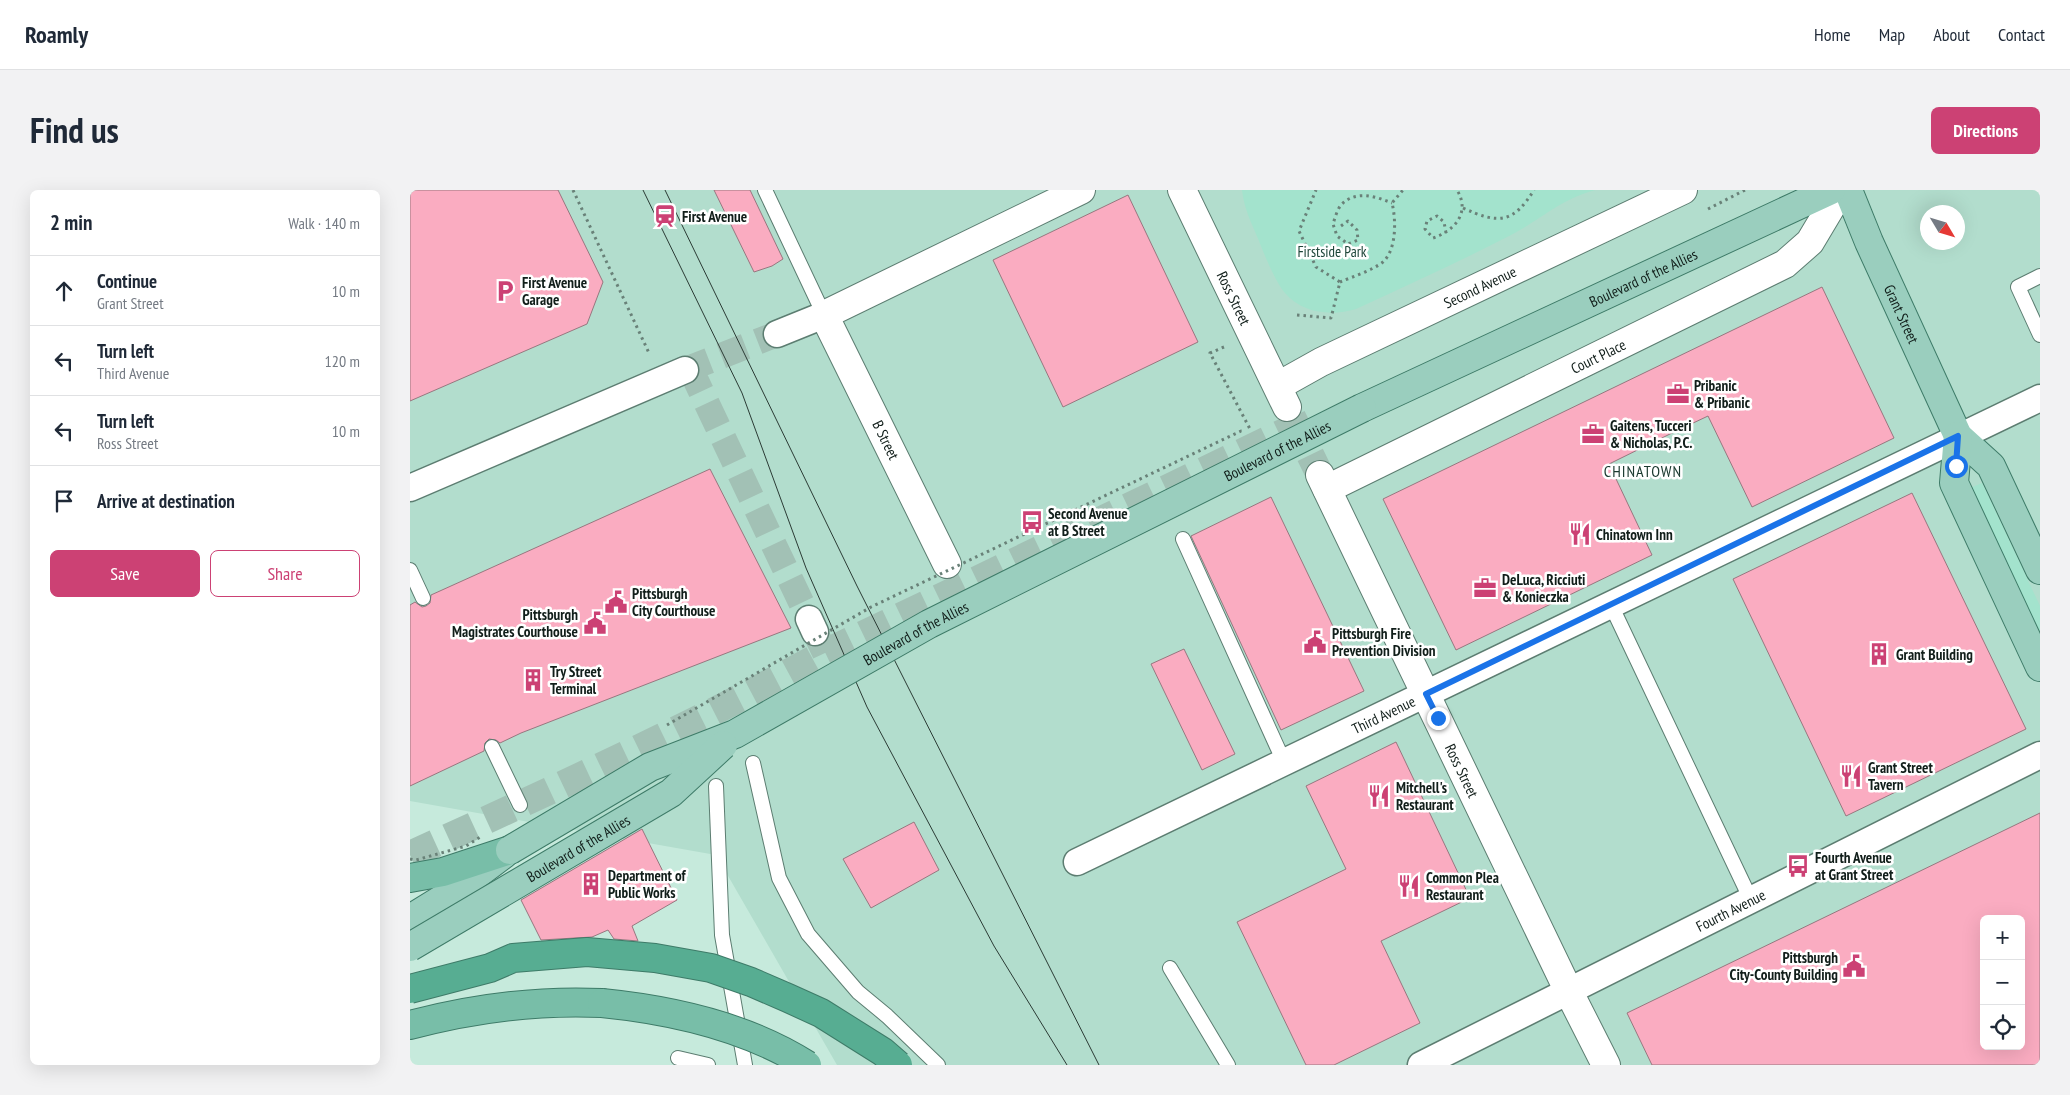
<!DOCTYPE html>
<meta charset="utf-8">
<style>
body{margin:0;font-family:"PT Sans Narrow",sans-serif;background:#f2f2f3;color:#1f2937}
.controls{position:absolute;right:15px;bottom:15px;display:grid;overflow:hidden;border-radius:8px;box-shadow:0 5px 20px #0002}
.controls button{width:45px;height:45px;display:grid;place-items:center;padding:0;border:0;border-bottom:1px solid #e0e1e3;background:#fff;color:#1f2937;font:25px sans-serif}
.compass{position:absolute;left:1510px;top:15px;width:45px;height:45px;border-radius:50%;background:#fff;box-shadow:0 5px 20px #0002;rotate:128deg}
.stop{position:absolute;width:15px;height:15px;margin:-11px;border:4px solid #1a73e8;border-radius:50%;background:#fff}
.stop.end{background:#1a73e8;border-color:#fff;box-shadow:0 1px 5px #0008}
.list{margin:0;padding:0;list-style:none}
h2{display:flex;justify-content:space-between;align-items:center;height:65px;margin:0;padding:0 20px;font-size:21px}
h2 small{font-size:16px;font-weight:400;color:#747a83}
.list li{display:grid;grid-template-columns:32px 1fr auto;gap:15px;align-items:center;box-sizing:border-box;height:70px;padding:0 20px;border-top:1px solid #e0e1e3}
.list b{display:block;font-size:19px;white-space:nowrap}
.list p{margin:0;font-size:16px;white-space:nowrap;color:#747a83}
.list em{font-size:16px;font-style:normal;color:#747a83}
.actions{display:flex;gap:10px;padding:15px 20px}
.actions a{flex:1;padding:11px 0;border:1px solid #cc4174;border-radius:8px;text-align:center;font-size:18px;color:#cc4174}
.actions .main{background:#cc4174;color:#fff}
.icon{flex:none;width:28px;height:28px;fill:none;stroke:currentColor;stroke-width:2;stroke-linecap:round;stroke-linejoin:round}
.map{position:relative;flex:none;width:1630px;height:875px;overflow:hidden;border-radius:8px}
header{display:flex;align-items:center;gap:30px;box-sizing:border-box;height:70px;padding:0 25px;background:#fff;border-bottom:1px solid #e0e1e3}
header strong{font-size:24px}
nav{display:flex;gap:28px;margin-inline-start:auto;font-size:18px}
.intro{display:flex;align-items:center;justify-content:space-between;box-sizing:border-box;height:120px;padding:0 30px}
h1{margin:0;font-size:35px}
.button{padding:12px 22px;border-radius:8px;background:#cc4174;color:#fff;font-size:18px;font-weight:700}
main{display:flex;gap:30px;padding:0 30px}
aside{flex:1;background:#fff;border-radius:8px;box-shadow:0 5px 20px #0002}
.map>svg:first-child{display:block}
.built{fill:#b2ddcd;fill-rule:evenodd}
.green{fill:#a3e3cd}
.building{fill:#faacc1;stroke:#97777f;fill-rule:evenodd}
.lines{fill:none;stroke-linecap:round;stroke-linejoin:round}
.minor-tunnel{stroke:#a2c1b5;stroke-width:26;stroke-dasharray:26 13;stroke-linecap:butt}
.secondary-tunnel{stroke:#a2c1b5;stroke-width:28;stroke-dasharray:28 14;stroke-linecap:butt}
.service-casing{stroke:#5c7d71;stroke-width:16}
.minor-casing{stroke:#5c7d71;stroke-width:29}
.secondary-casing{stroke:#5c7d71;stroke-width:30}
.primary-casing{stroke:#3e7b68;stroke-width:30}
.trunk-casing{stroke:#3e7b68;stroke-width:30}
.path{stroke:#698178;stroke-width:3;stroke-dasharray:2.5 4;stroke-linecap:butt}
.service{stroke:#fff;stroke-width:14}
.minor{stroke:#fff;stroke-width:26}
.secondary{stroke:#fff;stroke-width:28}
.primary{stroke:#9acebe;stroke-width:28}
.trunk{stroke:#78bea8;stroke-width:28}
.tram{stroke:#2b3b35;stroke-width:1}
.primary-bridge-casing{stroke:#3e7b68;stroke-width:30;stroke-linecap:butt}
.trunk-bridge-casing{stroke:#3e7b68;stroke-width:30;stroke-linecap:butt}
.motorway-bridge-casing{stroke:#3e7b68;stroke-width:30;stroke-linecap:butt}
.path-bridge{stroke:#698178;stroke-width:3;stroke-dasharray:2.5 4;stroke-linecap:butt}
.primary-bridge{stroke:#9acebe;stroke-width:28}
.trunk-bridge{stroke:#78bea8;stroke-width:28}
.motorway-bridge{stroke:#57ad92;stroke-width:28}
.route{stroke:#1a73e8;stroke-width:6}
.labels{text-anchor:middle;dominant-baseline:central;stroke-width:5;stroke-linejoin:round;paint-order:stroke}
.poi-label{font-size:15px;font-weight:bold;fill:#111e1a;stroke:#fff;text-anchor:start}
.park-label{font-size:15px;fill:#1e4539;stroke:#fff}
.street-label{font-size:15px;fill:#111e1a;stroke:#fff}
.neighbourhood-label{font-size:16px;letter-spacing:1px;fill:#1a392f;stroke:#fff}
</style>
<header>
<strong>Roamly</strong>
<nav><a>Home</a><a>Map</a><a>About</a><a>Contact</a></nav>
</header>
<div class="intro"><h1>Find us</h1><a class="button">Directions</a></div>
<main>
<aside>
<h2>2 min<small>Walk · 140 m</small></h2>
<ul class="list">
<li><svg class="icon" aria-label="ahead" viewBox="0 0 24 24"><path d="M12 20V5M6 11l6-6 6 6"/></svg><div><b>Continue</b><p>Grant Street</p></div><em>10 m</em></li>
<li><svg class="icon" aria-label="left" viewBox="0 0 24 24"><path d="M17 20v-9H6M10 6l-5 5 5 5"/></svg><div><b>Turn left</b><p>Third Avenue</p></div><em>120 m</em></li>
<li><svg class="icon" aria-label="left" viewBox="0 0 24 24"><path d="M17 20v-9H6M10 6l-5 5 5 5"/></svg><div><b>Turn left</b><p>Ross Street</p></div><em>10 m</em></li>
<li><svg class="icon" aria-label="arrive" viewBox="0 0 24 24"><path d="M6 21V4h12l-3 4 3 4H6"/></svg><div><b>Arrive at destination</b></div></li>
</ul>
<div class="actions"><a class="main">Save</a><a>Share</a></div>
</aside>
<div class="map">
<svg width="1630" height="875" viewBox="0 0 1630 875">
<rect width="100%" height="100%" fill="#c6eadc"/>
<path class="built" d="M0 0H1630V875H427L306 665 0 611ZM1518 22H1548V52H1518ZM1574 729H1611V856H1574Z"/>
<path class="green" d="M832 0H1185C1149 10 1132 29 1101 45 1051 71 998 95 946 119 922 126 893 124 875 103 866 93 854 64 849 51 842 34 834 19 832 0Z
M1572 293 1630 416V447L1560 298Z"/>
<path class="building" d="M0 0H148L193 92 177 134 0 211Z
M304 0H340L373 69 362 76 344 82Z
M718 5 788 152 653 217 583 70Z
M1412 97 1484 248 1342 317 1298 226 1262 243 1199 274 1242 365 1046 460 973 309Z
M300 279 381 438 111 543 90 553 86 550 79 549 75 553 74 561 0 596V415L5 412 12 417 16 416 20 413 21 405Z
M1502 303 1616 539 1436 626 1323 389Z
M861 307 954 501 871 540 781 346Z
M774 459 825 564 792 580 741 474Z
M986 552 1060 708 971 751 1010 833 924 875H896L827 732 936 679 896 596Z
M1630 623V875H1242L1217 823ZM1574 729H1611V856H1574Z
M504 632 529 680 461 718 433 669Z
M232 639 267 710 222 736 228 751 204 749 198 740 182 747 131 750 111 710Z"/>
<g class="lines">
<path class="minor-tunnel" d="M280 178 399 429
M275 180 367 144
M405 442 415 463"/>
<path class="secondary-tunnel" d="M882 227 910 285
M0 665C140 601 280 537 415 463L887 236"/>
<defs>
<path id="service" d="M355 0 414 125
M1630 86 1608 97 1630 145
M773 349 874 572
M0 380 13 408
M1201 415 1341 710
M82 557 110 615
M343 573 369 688 398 744 448 802 477 826 528 875
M306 596 312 745 335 875
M760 778 818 875
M268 868 298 875"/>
<g id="minor">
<path d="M367 144 414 125"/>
<path d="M0 298 275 180"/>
<path d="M399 429 405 442"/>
<path id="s1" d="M667 672 1630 208"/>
<path id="s2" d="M1011 875 1630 565"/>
</g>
<g id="secondary">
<path id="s3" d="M772 0 877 217"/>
<path id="s4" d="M868 196 911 172 1273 0"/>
<path id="s5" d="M910 285 1159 802 1196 875"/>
<path id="s6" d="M917 299 1375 74 1400 52 1431 0"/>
<path d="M537 374 414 125 671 0"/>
</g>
<g id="primary">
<path id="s7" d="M1438 0 1459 52 1548 246 1581 276 1630 380"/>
<path id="s8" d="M952 218 1421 0"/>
<path d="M1548 246 1544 293 1630 477"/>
<path d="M0 729 42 703 94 664"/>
</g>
<path id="trunk" d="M0 688 33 682 100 660
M0 835C64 818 126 810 192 813"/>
</defs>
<use href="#service" class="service-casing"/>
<use href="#minor" class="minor-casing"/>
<use href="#secondary" class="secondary-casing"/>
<use href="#primary" class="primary-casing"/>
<use href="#trunk" class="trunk-casing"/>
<path class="path" d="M163 0 239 163
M1053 18C1088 34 1103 34 1124 0
M1298 19 1335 0
M931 36 938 31 947 40 948 50 938 54 927 46 923 34C925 28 927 20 931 15 945 0 965 6 982 13
M1036 43 1034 32 1027 26 1017 31 1015 39 1023 48C1044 41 1061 23 1047 0
M930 92C942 87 963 80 973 72 987 59 986 29 982 13L993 0
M887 125 921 128 930 92 906 77 889 41 906 0
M814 157 800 163 840 239"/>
<use href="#service" class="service"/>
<use href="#minor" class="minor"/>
<use href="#secondary" class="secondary"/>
<use href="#primary" class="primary"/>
<use href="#trunk" class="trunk"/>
<path class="tram" d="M233 0 332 203 396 378 457 517 584 756 657 875
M255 0 447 396 689 875"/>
<defs>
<g id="primary-bridge">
<path id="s9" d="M100 660 240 577 325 544 519 434 952 218"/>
<path id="s10" d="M0 757 261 603 313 555"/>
</g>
<path id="trunk-bridge" d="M192 813C262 820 336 836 397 875"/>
<path id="motorway-bridge" d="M0 799 80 778 103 768 177 762 245 768 301 778 341 792 378 808 411 823 473 862 488 875"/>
</defs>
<use href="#primary-bridge" class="primary-bridge-casing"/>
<use href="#trunk-bridge" class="trunk-bridge-casing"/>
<use href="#motorway-bridge" class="motorway-bridge-casing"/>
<path class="path-bridge" d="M257 535 461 417 831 241H835
M0 669 6 670 56 656 72 646"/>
<use href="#primary-bridge" class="primary-bridge"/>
<use href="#trunk-bridge" class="trunk-bridge"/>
<use href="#motorway-bridge" class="motorway-bridge"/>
</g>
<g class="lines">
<path class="route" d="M1028 528 1016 504 1548 246 1546 276"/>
</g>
<defs>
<symbol id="station-bare" viewBox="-9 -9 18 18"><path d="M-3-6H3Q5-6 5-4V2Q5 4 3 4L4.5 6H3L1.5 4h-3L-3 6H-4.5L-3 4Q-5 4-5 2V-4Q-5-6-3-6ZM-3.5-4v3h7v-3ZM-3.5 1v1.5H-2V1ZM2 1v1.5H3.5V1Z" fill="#cc4174" stroke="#fff" stroke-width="2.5" paint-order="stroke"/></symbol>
<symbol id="parking-bare" viewBox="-9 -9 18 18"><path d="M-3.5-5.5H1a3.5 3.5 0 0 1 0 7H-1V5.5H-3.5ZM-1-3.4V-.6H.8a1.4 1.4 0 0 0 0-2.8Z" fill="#cc4174" stroke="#fff" stroke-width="2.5" paint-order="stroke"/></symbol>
<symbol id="office-bare" viewBox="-9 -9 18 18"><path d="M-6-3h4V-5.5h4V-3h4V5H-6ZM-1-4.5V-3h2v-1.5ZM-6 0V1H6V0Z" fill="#cc4174" stroke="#fff" stroke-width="2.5" paint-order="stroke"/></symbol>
<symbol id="bus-bare" viewBox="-9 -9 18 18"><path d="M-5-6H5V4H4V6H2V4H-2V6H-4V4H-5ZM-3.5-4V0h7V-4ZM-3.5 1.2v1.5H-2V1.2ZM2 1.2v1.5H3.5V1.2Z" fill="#cc4174" stroke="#fff" stroke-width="2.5" paint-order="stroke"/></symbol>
<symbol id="restaurant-bare" viewBox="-9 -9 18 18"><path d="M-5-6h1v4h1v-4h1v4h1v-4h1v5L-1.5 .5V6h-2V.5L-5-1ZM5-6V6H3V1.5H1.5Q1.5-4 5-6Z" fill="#cc4174" stroke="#fff" stroke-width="2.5" paint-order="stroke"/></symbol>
<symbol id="civic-bare" viewBox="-9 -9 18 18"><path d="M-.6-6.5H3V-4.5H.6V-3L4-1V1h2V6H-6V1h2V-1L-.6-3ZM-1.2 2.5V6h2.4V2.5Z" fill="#cc4174" stroke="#fff" stroke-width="2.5" paint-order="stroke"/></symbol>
<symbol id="building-bare" viewBox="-9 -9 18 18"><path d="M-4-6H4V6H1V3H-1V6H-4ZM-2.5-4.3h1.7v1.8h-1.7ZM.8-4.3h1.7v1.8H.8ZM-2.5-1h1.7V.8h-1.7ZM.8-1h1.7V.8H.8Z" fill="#cc4174" stroke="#fff" stroke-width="2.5" paint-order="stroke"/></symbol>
</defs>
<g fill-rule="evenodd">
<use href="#station-bare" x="239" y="10" width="32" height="32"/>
<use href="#parking-bare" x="79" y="85" width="32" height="32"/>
<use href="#office-bare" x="1252" y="188" width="32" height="32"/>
<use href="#office-bare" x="1167" y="228" width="32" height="32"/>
<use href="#bus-bare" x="606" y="316" width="32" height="32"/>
<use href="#restaurant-bare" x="1154" y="328" width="32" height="32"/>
<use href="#office-bare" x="1059" y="382" width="32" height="32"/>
<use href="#civic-bare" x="190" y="396" width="32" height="32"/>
<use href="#civic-bare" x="169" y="417" width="32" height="32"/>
<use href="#civic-bare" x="889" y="436" width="32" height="32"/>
<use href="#building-bare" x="1453" y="448" width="32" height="32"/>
<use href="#building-bare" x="107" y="474" width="32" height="32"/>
<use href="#restaurant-bare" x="1425" y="570" width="32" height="32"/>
<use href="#restaurant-bare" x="953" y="590" width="32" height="32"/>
<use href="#bus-bare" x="1372" y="660" width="32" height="32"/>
<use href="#building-bare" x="165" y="678" width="32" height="32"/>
<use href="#restaurant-bare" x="983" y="680" width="32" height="32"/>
<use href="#civic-bare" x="1428" y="760" width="32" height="32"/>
</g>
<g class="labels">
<g class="poi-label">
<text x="272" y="26">First Avenue</text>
<text x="112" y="92">First Avenue<tspan x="112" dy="17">Garage</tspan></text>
<text x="1284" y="195">Pribanic<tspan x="1284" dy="17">&amp; Pribanic</tspan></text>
<text x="1200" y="235">Gaitens, Tucceri<tspan x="1200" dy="17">&amp; Nicholas, P.C.</tspan></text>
<text x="638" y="323">Second Avenue<tspan x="638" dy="17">at B Street</tspan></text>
<text x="1186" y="344">Chinatown Inn</text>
<text x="1092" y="389">DeLuca, Ricciuti<tspan x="1092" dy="17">&amp; Konieczka</tspan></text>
<text x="222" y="403">Pittsburgh<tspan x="222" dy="17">City Courthouse</tspan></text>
<text x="168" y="424" text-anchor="end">Pittsburgh<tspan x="168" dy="17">Magistrates Courthouse</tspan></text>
<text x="922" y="443">Pittsburgh Fire<tspan x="922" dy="17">Prevention Division</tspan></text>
<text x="1486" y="464">Grant Building</text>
<text x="140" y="481">Try Street<tspan x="140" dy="17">Terminal</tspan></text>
<text x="1458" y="577">Grant Street<tspan x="1458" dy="17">Tavern</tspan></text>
<text x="986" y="597">Mitchell's<tspan x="986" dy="17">Restaurant</tspan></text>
<text x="1405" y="667">Fourth Avenue<tspan x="1405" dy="17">at Grant Street</tspan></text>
<text x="198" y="685">Department of<tspan x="198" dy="17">Public Works</tspan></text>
<text x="1016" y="687">Common Plea<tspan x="1016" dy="17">Restaurant</tspan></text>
<text x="1428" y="767" text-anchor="end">Pittsburgh<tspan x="1428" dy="17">City-County Building</tspan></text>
</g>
<g class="park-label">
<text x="922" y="61">Firstside Park</text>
</g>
<g class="street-label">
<text stroke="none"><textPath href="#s8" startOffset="310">Boulevard of the Allies</textPath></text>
<text stroke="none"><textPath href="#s4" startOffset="225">Second Avenue</textPath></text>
<text stroke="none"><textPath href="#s3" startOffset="120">Ross Street</textPath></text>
<text stroke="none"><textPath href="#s7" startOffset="135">Grant Street</textPath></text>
<text stroke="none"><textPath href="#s6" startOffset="302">Court Place</textPath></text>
<text transform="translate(476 250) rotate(64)">B Street</text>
<text stroke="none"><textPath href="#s9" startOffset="866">Boulevard of the Allies</textPath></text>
<text stroke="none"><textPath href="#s9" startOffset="461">Boulevard of the Allies</textPath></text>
<text stroke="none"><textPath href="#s1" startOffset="340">Third Avenue</textPath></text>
<text stroke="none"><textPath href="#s5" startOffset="328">Ross Street</textPath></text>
<text stroke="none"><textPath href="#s10" startOffset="195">Boulevard of the Allies</textPath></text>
<text stroke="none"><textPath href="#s2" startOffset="346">Fourth Avenue</textPath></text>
</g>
<g class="neighbourhood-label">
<text x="1233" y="281">CHINATOWN</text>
</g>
</g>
</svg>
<div class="controls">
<button>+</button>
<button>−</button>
<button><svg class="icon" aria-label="locate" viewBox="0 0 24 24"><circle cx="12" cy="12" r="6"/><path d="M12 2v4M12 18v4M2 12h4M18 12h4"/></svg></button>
</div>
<svg class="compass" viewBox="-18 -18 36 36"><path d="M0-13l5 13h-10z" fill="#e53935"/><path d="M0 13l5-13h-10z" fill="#747a83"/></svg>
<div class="stop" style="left:1546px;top:276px"></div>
<div class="stop end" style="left:1028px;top:528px"></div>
</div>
</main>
